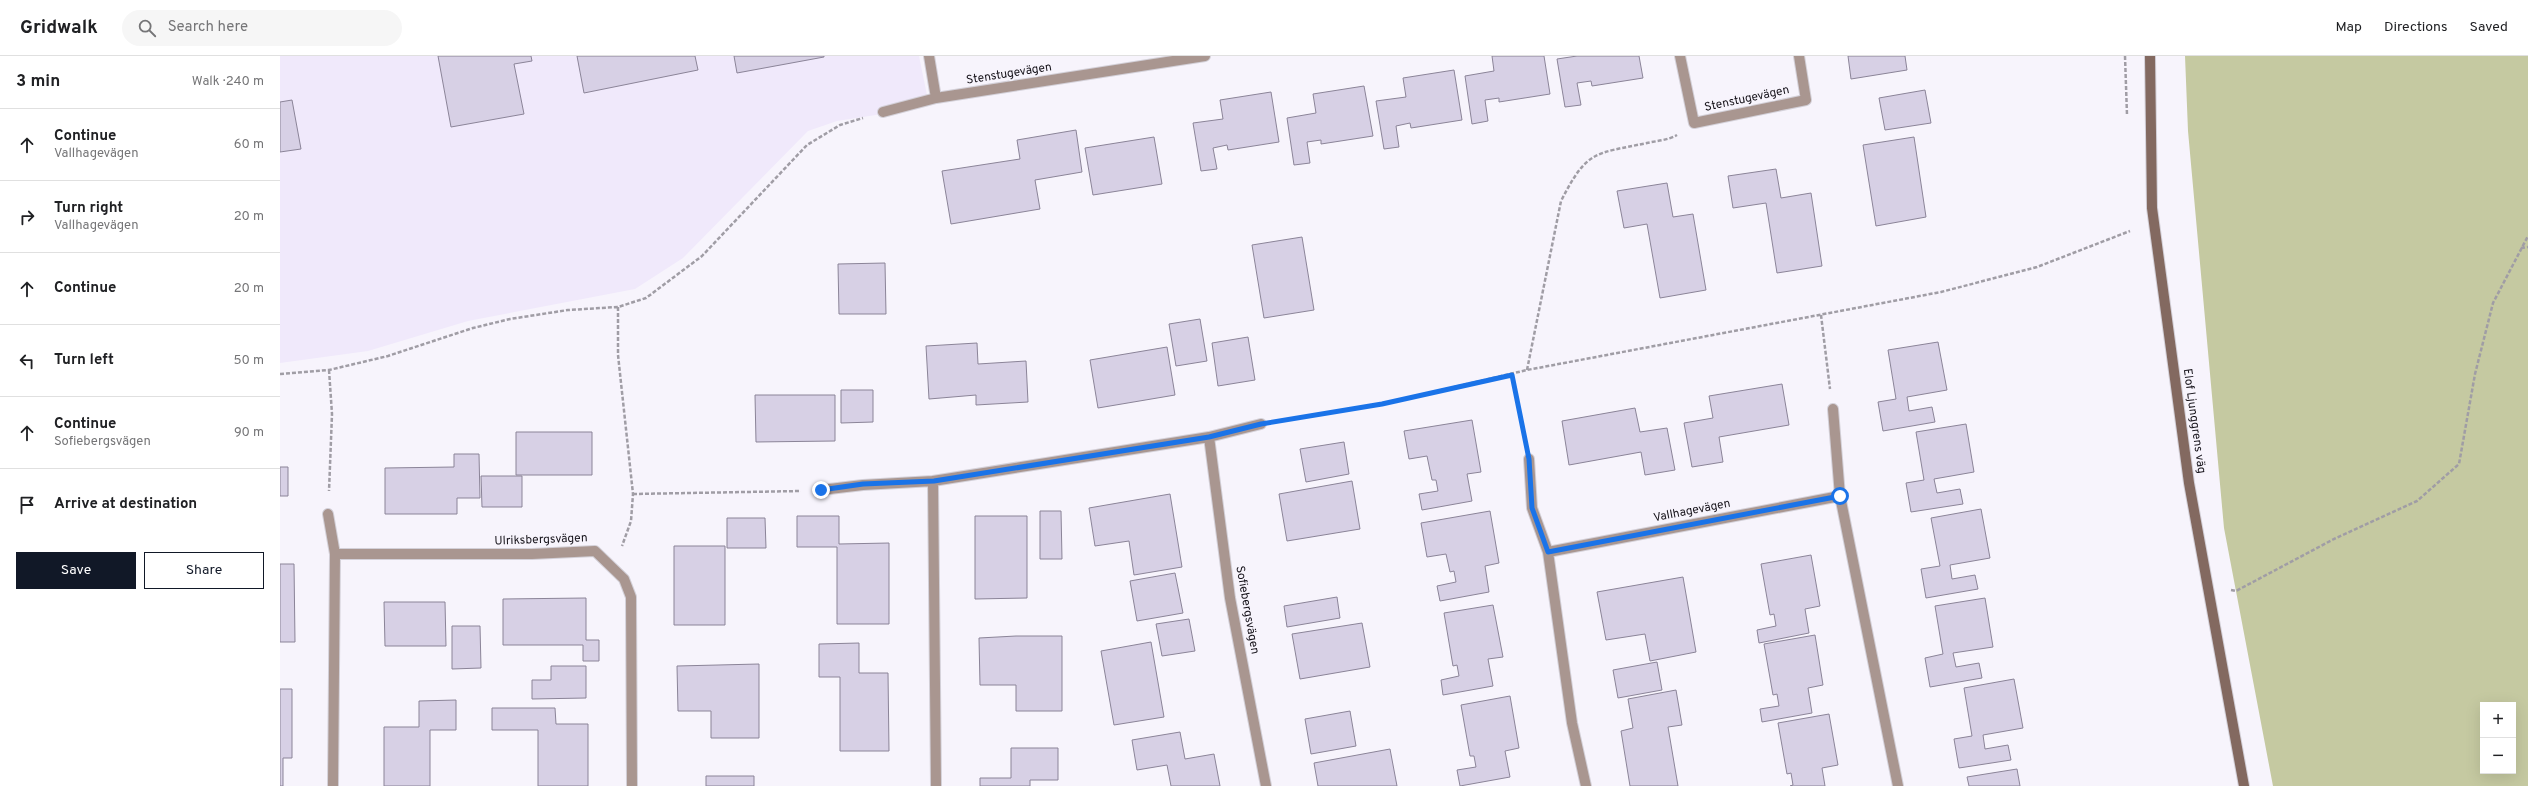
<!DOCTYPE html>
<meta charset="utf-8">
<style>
body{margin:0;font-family:Overpass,sans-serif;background:#f6f6f6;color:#202124}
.controls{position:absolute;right:12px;bottom:12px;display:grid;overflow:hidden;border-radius:0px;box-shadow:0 4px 16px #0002}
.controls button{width:36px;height:36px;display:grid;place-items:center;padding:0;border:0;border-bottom:1px solid #e0e0e0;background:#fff;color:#202124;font:20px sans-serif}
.stop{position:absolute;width:12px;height:12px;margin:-9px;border:3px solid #1a73e8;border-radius:50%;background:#fff}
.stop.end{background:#1a73e8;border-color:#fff;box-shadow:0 1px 4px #0008}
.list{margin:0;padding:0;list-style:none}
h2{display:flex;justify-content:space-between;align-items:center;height:52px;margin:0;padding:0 16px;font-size:17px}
h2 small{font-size:13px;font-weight:400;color:#757577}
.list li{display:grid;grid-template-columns:26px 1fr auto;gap:12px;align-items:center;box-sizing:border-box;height:72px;padding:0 16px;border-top:1px solid #e0e0e0}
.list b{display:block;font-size:15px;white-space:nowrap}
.list p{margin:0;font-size:13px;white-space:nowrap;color:#757577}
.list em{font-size:13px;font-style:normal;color:#757577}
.actions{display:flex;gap:8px;padding:12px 16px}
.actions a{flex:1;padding:9px 0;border:1px solid #111827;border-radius:0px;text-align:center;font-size:14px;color:#111827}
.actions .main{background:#111827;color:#fff}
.icon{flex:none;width:22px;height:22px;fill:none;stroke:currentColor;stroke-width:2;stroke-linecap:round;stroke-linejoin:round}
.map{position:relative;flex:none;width:2248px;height:730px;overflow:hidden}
header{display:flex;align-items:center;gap:24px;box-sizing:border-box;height:56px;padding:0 20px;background:#fff;border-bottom:1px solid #e0e0e0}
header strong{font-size:19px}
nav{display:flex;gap:22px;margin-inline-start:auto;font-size:14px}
.search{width:280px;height:36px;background:#f6f6f6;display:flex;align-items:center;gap:10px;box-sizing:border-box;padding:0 14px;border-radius:22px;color:#757577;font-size:15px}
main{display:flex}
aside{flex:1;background:#fff}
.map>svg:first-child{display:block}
.built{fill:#f0e9fb}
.forest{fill:#c5c9a1;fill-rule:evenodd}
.building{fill:#d7d0e5;stroke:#8b8498}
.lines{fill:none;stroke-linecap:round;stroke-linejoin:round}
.street-casing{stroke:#d3d0d8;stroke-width:12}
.secondary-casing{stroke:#d3d0d8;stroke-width:12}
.path{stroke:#a09da5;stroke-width:2.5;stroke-dasharray:4 2;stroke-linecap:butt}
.street{stroke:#a99690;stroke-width:10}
.secondary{stroke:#836960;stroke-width:10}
.route{stroke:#1a73e8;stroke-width:5}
.labels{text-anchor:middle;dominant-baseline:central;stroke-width:3.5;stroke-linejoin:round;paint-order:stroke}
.street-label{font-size:12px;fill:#16131a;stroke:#f7f4fc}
</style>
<header>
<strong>Gridwalk</strong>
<div class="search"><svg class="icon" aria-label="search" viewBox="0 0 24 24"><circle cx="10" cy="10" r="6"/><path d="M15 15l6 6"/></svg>Search here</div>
<nav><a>Map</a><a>Directions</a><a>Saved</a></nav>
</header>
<main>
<aside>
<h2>3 min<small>Walk · 240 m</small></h2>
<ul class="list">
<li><svg class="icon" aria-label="ahead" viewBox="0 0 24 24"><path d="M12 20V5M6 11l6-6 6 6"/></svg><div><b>Continue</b><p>Vallhagevägen</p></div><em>60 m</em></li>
<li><svg class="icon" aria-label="right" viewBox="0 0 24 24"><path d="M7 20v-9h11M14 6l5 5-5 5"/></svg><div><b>Turn right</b><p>Vallhagevägen</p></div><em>20 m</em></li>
<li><svg class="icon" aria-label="ahead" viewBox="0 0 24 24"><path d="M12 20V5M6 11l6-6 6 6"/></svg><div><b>Continue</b></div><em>20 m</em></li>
<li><svg class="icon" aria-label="left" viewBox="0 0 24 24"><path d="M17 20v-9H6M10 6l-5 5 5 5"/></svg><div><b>Turn left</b></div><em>50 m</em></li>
<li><svg class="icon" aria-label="ahead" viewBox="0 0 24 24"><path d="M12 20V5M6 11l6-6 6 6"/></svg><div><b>Continue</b><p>Sofiebergsvägen</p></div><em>90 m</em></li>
<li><svg class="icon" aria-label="arrive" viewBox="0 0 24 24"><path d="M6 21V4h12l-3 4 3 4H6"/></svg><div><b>Arrive at destination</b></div></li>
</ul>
<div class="actions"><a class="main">Save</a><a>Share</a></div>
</aside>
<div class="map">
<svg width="2248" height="730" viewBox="0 0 2248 730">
<rect width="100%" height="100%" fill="#f7f4fc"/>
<path class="built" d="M0 0H639L648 44 602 58 557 65 528 75 403 202 355 233 188 265 88 295 0 307Z"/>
<path class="forest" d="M1905 0H2248V730H1993L1944 472 1908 75ZM2203 649H2233V715H2203Z"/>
<path class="building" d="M158 0H251L252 5 234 8 244 58 171 71Z
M297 0H415L418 14 304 37Z
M454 0H544V1L457 17Z
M1212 0H1264L1270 38 1219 46V42L1205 44 1208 65 1192 68 1185 20 1214 15Z
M1297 0H1359L1363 22 1312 30 1311 25 1297 27 1301 49 1285 51 1277 3Z
M1568 0H1625L1627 14 1571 23Z
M1174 14 1182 64 1131 72 1130 67 1116 70 1119 91 1104 93 1096 45 1126 41 1123 22Z
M1084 30 1093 80 1041 88V84L1027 86 1030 107 1014 109 1007 62 1036 57 1033 38Z
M1645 34 1651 67 1605 74 1599 42Z
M991 36 999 86 948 94 947 89 933 92 937 113 921 115 913 67 943 63 940 44Z
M12 44 21 93 0 96V46Z
M796 74 802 116 755 124 760 153 671 168 662 115 740 103 737 84Z
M874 81 882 128 813 139 805 92Z
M1634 81 1646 161 1596 170 1583 89Z
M1496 113 1501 142 1531 137 1542 210 1497 217 1486 147 1453 152 1448 120Z
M1387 127 1393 161 1413 158 1426 234 1380 242 1367 168 1344 172 1337 135Z
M1022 181 1034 254 984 262 972 189Z
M605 207 606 258H559L558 208Z
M920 263 927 305 896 310 889 268Z
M968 281 975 324 938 330 932 287Z
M1658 286 1667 334 1627 341 1629 355 1652 351 1655 366 1603 375 1598 346 1616 343 1608 294Z
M697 287 698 308 746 305 748 346 696 349V339L649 343 646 290Z
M887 291 895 339 818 352 810 304Z
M1502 328 1509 369 1439 381 1443 406 1412 411 1404 367 1433 362 1429 340Z
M561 334H593V366L561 367Z
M475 339H555V385L476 386Z
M1355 352 1360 376 1387 372 1395 414 1365 419 1361 396 1289 409 1282 365Z
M1192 364 1201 416 1187 418 1192 445 1142 454 1139 438 1158 435 1156 424H1152L1147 400 1129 403 1124 375Z
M1686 368 1694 416 1654 423 1657 437 1680 433 1683 448 1631 456 1626 427 1644 424 1636 376Z
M236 376H312V419H236Z
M1064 386 1069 418 1026 426 1020 393Z
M174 398H199L200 442H177V458H105V412L174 411Z
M0 411H8V440H0Z
M201 420H242V451H202Z
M1072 425 1080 473 1007 485 999 438Z
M890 438 902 511 854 519 849 485 815 490 809 452Z
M1701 453 1710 502 1670 509 1672 523 1695 519 1698 533 1646 542 1641 513 1660 510 1651 462Z
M760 455H781L782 503H760Z
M1210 455 1219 507 1205 510 1209 536 1160 545 1157 530 1176 526 1174 515 1170 516 1166 498 1147 501 1141 467Z
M517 460H559V488L609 487V568H557V491H517Z
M695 460H747V542L695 543Z
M447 462H485L486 492H447Z
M394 490H445V569H394Z
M1531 499 1540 550 1525 553 1529 577 1479 587 1477 574 1496 570 1494 558 1490 559 1481 508Z
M0 508H14L15 586H0Z
M895 517 903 557 857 565 850 525Z
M1403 521 1416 596 1370 605 1365 578 1326 584 1317 536Z
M1057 541 1060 562 1007 571 1004 550Z
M306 542V584H319V605H303V589H223V543Z
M1705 542 1713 591 1673 597 1676 611 1699 607 1702 622 1650 631 1645 602 1663 598 1655 550Z
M104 546H165L166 590H105Z
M1213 549 1223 601 1208 603 1213 630 1163 639 1161 624 1179 620 1177 609 1173 610 1164 557Z
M909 563 915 595 882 600 876 568Z
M1082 567 1090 611 1020 623 1012 578Z
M172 570H200L201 612 172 613Z
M1535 579 1543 629 1528 632 1532 657 1482 666 1480 653 1499 650 1497 638 1493 639 1484 588Z
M736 580H782V655H736V629H700L699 582Z
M871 586 884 661 834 669 821 595Z
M579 587V617H608L609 695H560V621H539V588Z
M1377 606 1382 634 1338 642 1333 614Z
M479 608V682H431V655H398L397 610Z
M271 610H306V642L252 643V624H271Z
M1734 623 1743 672 1703 679 1705 693 1728 689 1731 704 1679 712 1674 683 1692 680 1684 632Z
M0 633H12V702H3V730H0Z
M1396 634 1402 669 1388 671 1398 730H1350L1341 675 1353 672 1348 643Z
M1230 640 1239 692 1225 695 1230 721 1180 730 1177 714 1196 711 1194 700H1190L1181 649Z
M176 644V674H150V730H104V671H139V645Z
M212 652H275L276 668H308V730H258V674H212Z
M1070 655 1076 690 1031 698 1025 663Z
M1549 658 1558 709 1542 712 1545 730H1510L1513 729 1511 717 1507 718 1498 667Z
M900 676 905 703 934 698 940 730H891L887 709 857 714 852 684Z
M731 692H778V724H750V730H700V722H731Z
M1110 693 1117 730H1038L1034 707Z
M1737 713 1740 730H1689L1687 721Z
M426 720H474V730H426Z"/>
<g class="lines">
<defs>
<path id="street" d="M649 0 656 42 925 0
M1400 0 1414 67 1526 44 1519 0
M603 56 656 42
M1553 353 1560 440
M929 381 981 368
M1249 403 1252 452 1268 496
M541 434 583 429 653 425
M48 458 55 498
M53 730 55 498H252L315 495 344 523 351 541 352 730
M656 730 653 425 929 381 950 542 986 730
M1306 730 1292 667 1268 496 1560 440 1618 730"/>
<path id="secondary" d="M1870 0 1872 152 1909 427 1964 730"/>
</defs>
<use href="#street" class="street-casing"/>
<use href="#secondary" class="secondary-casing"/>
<path class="path" d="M1845 0 1847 59
M2241 192 2248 191
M338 251V299L353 438 351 465 342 490
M1541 259 1550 333
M49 314 52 358 49 435
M1247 314 1281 145C1307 94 1314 98 1367 87 1376 85 1389 84 1397 79
M0 318 49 314 108 300 193 272 230 263 288 254 338 251 366 242 422 200 527 89 560 69 583 62
M1232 319 1245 381
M1001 365 1102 348 1247 314 1661 236 1757 211 1850 175
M353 438 521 435
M1951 534 1956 535 2054 483 2137 445 2179 408 2195 318 2213 247 2248 180"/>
<use href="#street" class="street"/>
<use href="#secondary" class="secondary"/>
</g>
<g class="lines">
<path class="route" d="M541 434 583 428 654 425 929 381 981 368 1102 348 1232 319 1249 403 1252 452 1268 496 1560 440"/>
</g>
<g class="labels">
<g class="street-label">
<text transform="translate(729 18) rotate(-9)">Stenstugevägen</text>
<text transform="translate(1467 43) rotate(-12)">Stenstugevägen</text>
<text transform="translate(1914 365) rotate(82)">Elof Ljunggrens väg</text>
<text transform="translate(1412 455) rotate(-11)">Vallhagevägen</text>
<text transform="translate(261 484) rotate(-2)">Ulriksbergsvägen</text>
<text transform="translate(967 554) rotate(80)">Sofiebergsvägen</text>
</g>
</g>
</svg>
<div class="controls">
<button>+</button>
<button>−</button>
</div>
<div class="stop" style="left:1560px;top:440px"></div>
<div class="stop end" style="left:541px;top:434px"></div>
</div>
</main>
